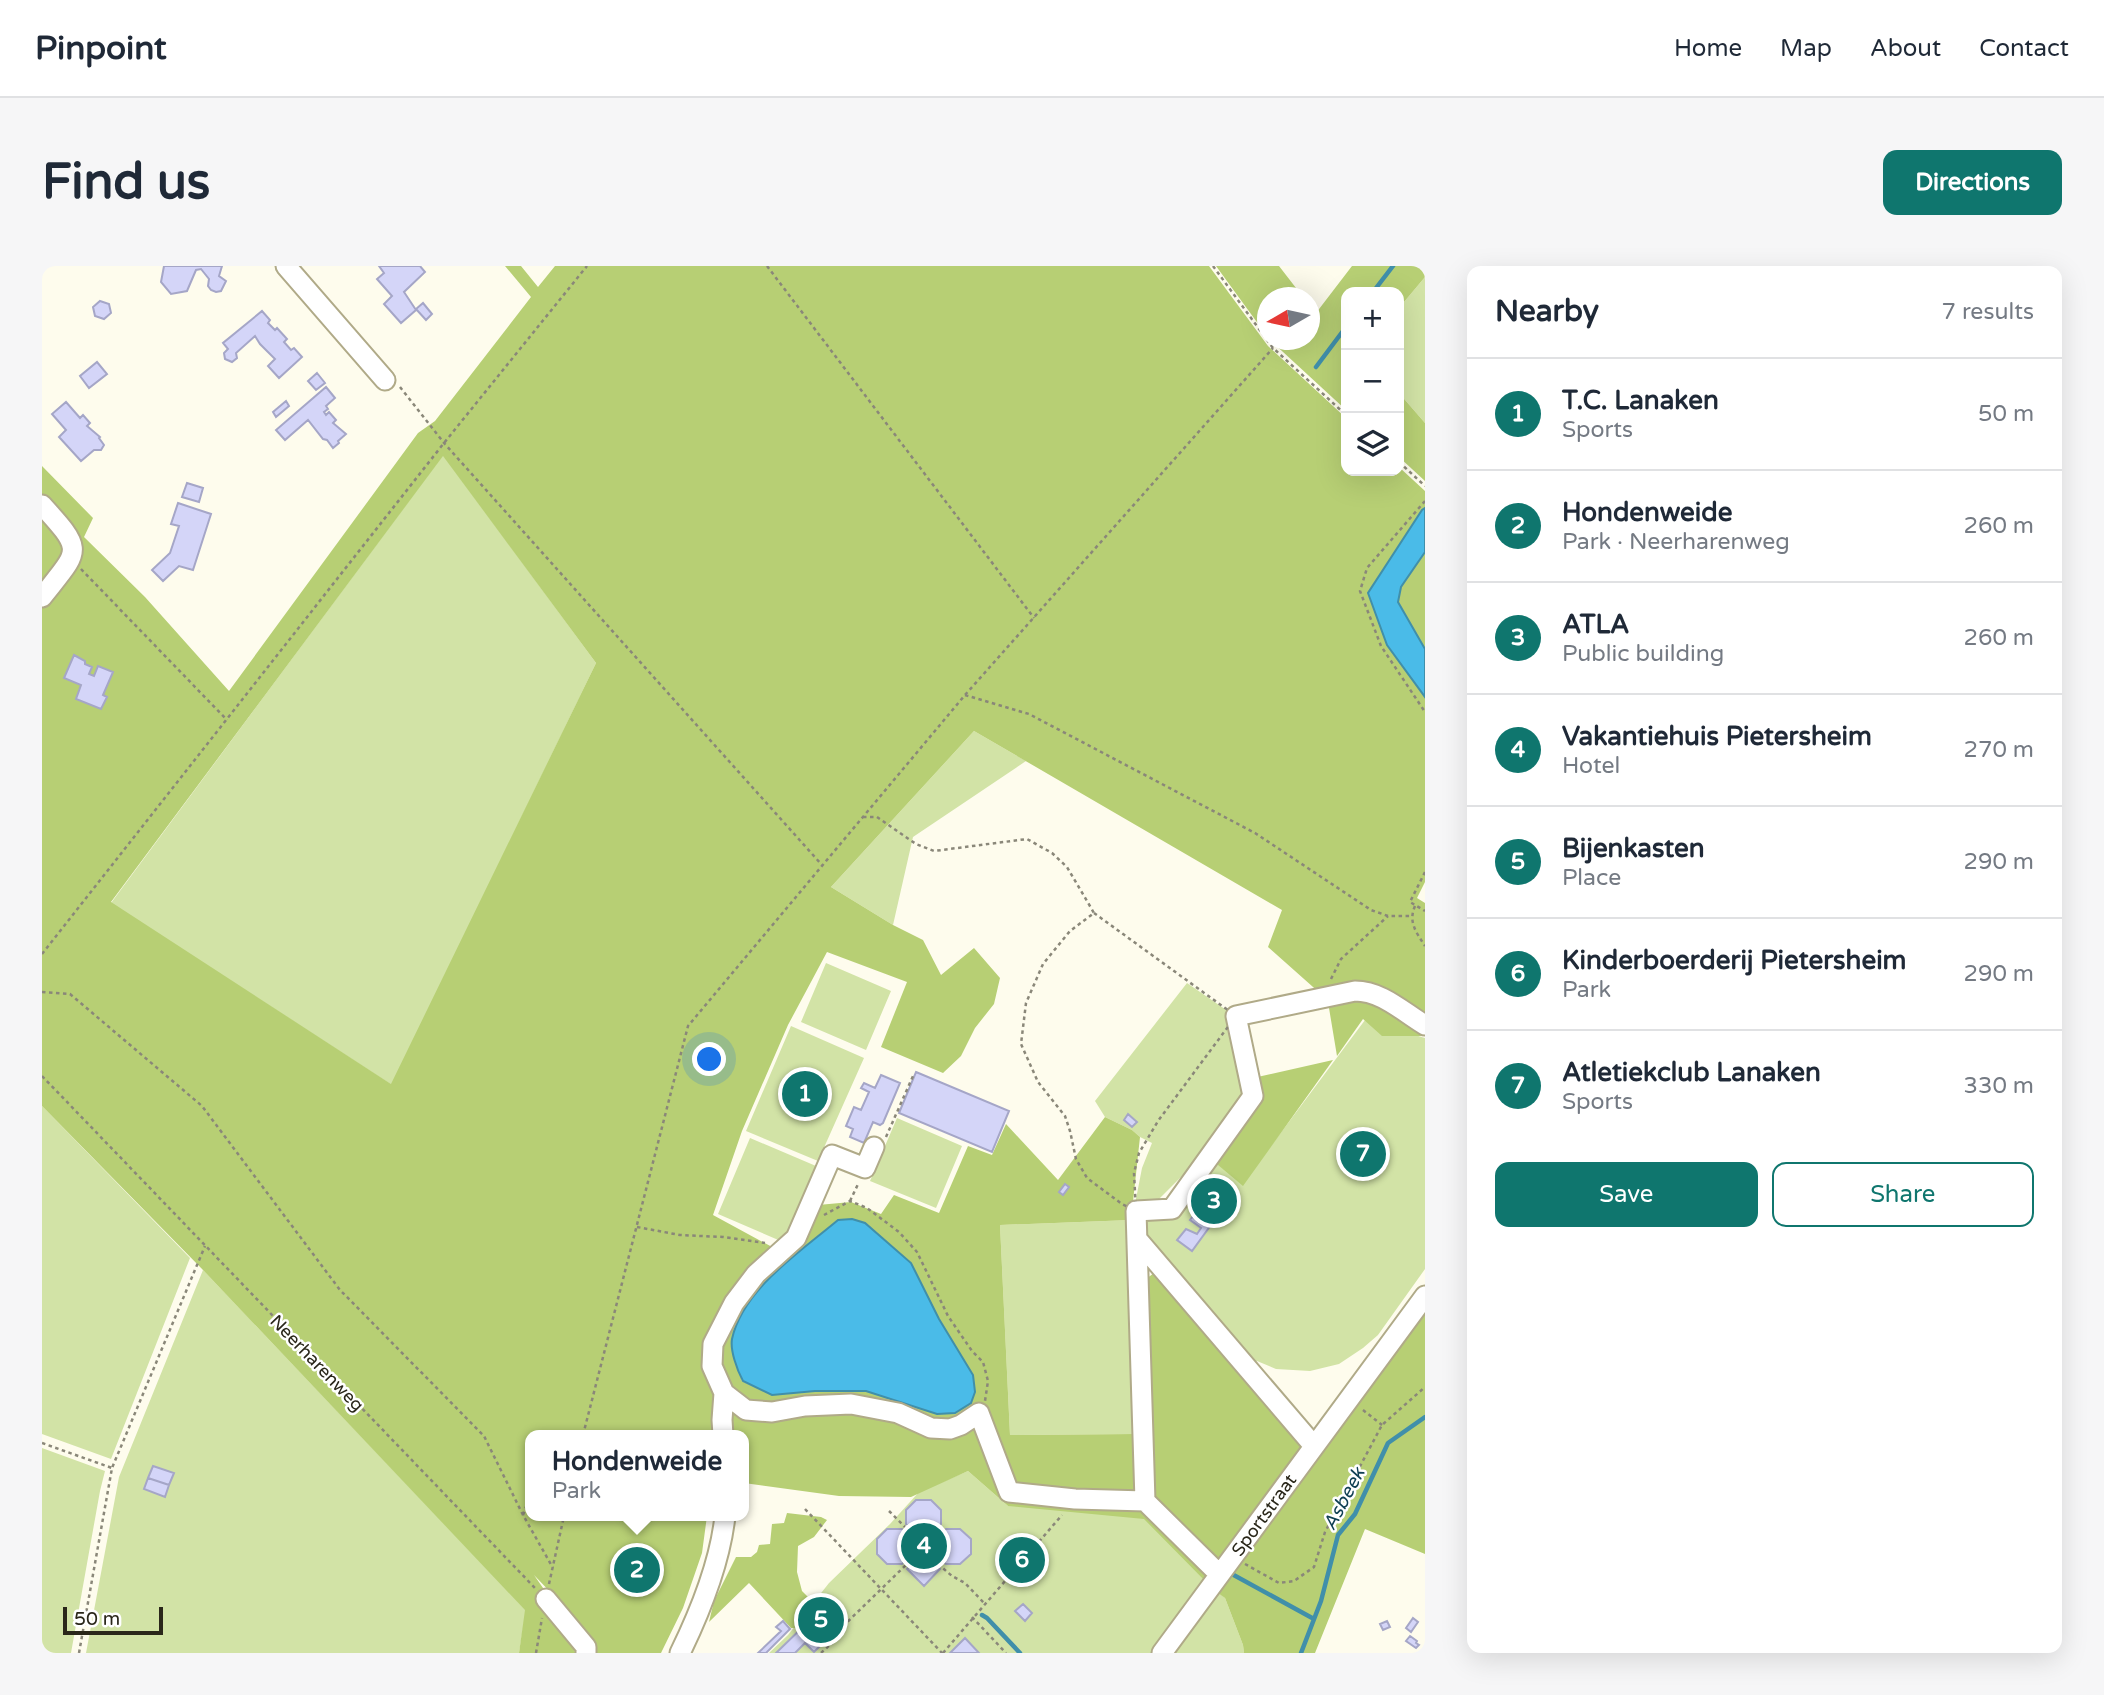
<!DOCTYPE html>
<meta charset="utf-8">
<style>
body{margin:0;font-family:"Varela Round",sans-serif;background:#f6f6f7;color:#1f2937}
.controls{position:absolute;right:21px;top:21px;display:grid;overflow:hidden;border-radius:14px;box-shadow:0 7px 28px #0002}
.controls button{width:63px;height:63px;display:grid;place-items:center;padding:0;border:0;border-bottom:2px solid #e0e1e3;background:#fff;color:#1f2937;font:35px sans-serif}
.compass{position:absolute;left:1215px;top:21px;width:63px;height:63px;border-radius:50%;background:#fff;box-shadow:0 7px 28px #0002;rotate:261deg}
.scale{position:absolute;left:21px;bottom:18px;width:100px;box-sizing:border-box;padding-left:7px;border:4px solid #2a271a;border-top:0;font-size:19px;line-height:24px;white-space:nowrap;color:#2a271a;-webkit-text-stroke:5px #fff;paint-order:stroke}
.you{position:absolute;left:668px;top:794px;width:24px;height:24px;margin:-18px;border:5px solid #fff;border-radius:50%;background:#1a73e8;box-shadow:0 0 0 10px #1a73e833}
.badge{display:grid;place-items:center;width:46px;height:46px;border-radius:50%;background:#0f766e;color:#fff;font-size:23px;font-weight:700}
.pin{position:absolute;translate:-50% -50%;border:4px solid #fff;box-shadow:0 2px 7px #0006}
.popup{position:absolute;left:483px;top:1164px;width:224px;height:91px;box-sizing:border-box;display:grid;place-content:center;border-radius:14px;background:#fff;filter:drop-shadow(0 2px 5px #0005);font-size:23px;white-space:nowrap;color:#747a83}
.popup b{font-size:26px;color:#1f2937}
.popup::after{content:'';position:absolute;left:50%;top:100%;margin-left:-14px;border:14px solid transparent;border-top-color:#fff}
.list{margin:0;padding:0;list-style:none}
h2{display:flex;justify-content:space-between;align-items:center;height:91px;margin:0;padding:0 28px;font-size:30px}
h2 small{font-size:23px;font-weight:400;color:#747a83}
.list li{display:grid;grid-template-columns:46px 1fr auto;gap:21px;align-items:center;box-sizing:border-box;height:112px;padding:0 28px;border-top:2px solid #e0e1e3}
.list b{display:block;font-size:26px;white-space:nowrap}
.list p{margin:0;font-size:23px;white-space:nowrap;color:#747a83}
.list em{font-size:23px;font-style:normal;color:#747a83}
.actions{display:flex;gap:14px;padding:21px 28px}
.actions a{flex:1;padding:16px 0;border:2px solid #0f766e;border-radius:14px;text-align:center;font-size:24px;color:#0f766e}
.actions .main{background:#0f766e;color:#fff}
.icon{flex:none;width:38px;height:38px;fill:none;stroke:currentColor;stroke-width:2;stroke-linecap:round;stroke-linejoin:round}
.map{position:relative;flex:none;width:1383px;height:1387px;overflow:hidden;border-radius:14px}
header{display:flex;align-items:center;gap:42px;box-sizing:border-box;height:98px;padding:0 35px;background:#fff;border-bottom:2px solid #e0e1e3}
header strong{font-size:33px}
nav{display:flex;gap:38px;margin-inline-start:auto;font-size:24px}
.intro{display:flex;align-items:center;justify-content:space-between;box-sizing:border-box;height:168px;padding:0 42px}
h1{margin:0;font-size:49px}
.button{padding:18px 32px;border-radius:14px;background:#0f766e;color:#fff;font-size:24px;font-weight:700}
main{display:flex;gap:42px;padding:0 42px}
aside{flex:1;background:#fff;border-radius:14px;box-shadow:0 7px 28px #0002}
.map>svg:first-child{display:block}
.green{fill:#d2e3a6}
.forest{fill:#b7cf74;fill-rule:evenodd}
.water{fill:#4abbe8;stroke:#408faa;stroke-width:2}
.lines{fill:none;stroke-linecap:round;stroke-linejoin:round}
.stream{stroke:#408faa;stroke-width:4.5}
.building{fill:#d4d5f8;stroke:#a5a6c7;stroke-width:2}
.minor-casing{stroke:#b0aa88;stroke-width:23}
.path{stroke:#8a8779;stroke-width:2.5;stroke-dasharray:3.5 3.5;stroke-linecap:butt}
.minor{stroke:#fff;stroke-width:19}
.labels{text-anchor:middle;dominant-baseline:central;stroke-width:5;stroke-linejoin:round;paint-order:stroke}
.street-label{font-size:18px;fill:#2a271a;stroke:#fff}
.water-label{font-size:19px;font-style:italic;fill:#104053;stroke:#fff}
</style>
<header>
<strong>Pinpoint</strong>
<nav><a>Home</a><a>Map</a><a>About</a><a>Contact</a></nav>
</header>
<div class="intro"><h1>Find us</h1><a class="button">Directions</a></div>
<main>
<div class="map">
<svg width="1383" height="1387" viewBox="0 0 1383 1387">
<rect width="100%" height="100%" fill="#fefced"/>
<path class="green" d="M1383 11V157L1357 127V42Z
M401 189 554 397 350 819 69 637Z
M932 465 984 495 871 571 851 659 789 621Z
M784 697 849 725 824 784 759 756Z
M1145 717 1193 750 1206 831 1151 899 1115 935 1093 938 1100 902 1110 877 1098 871 1090 864 1063 851 1053 835Z
M1323 754 1344 770 1373 769 1383 772V1003L1336 1069 1321 1082 1297 1098 1268 1105 1234 1103 1215 1095 1209 1100 1101 974 1103 949H1131L1171 896 1179 894 1205 912Z
M749 760 822 792 776 895 704 865Z
M0 840 148 992 69 1193 0 1168Z
M855 852 920 880 894 942 828 915Z
M708 872 774 900 741 976 676 948Z
M1089 954 1092 1168 968 1169 958 959Z
M161 1004 484 1344 477 1387H44L77 1211Z
M0 1182 63 1205 58 1225 29 1387H0Z
M926 1205 966 1240 1100 1244 1183 1332 1201 1379 1202 1387H727L746 1369 787 1317 848 1258 877 1226Z"/>
<path class="forest" d="M463 0H479L496 21 513 0H1167L1226 80 1304 152V205H1357V201L1383 225V242L1380 244 1326 327 1345 379 1383 431V616L1375 632 1383 637V770H1340L1321 753 1295 790 1287 742 1280 729 1226 681 1240 644 932 465 789 621 851 659 881 674 899 709 932 682 958 712 952 738 933 762 919 790 901 807 839 781 865 716 785 686 746 759 700 865 671 949 743 988 776 939 809 936 839 948 852 929 897 947 926 880 950 889 964 858 1016 914 1063 851 1090 864 1098 871 1089 954 958 959 968 1169 1092 1168 1100 1016 1116 1004 1272 1186 1383 1037V1288L1323 1263 1273 1387H1202L1201 1379 1183 1332 1171 1323 1102 1253 966 1240 926 1205 869 1231 797 1230 702 1217V1169H488V1250H665L660 1287 641 1342 619 1387H546L512 1330 492 1309 542 1381 541 1387H477L483 1344 161 1004 0 840V200L51 252 42 271 103 331 187 425 376 167 393 155 489 31ZM401 190 554 397 349 818 69 636ZM869 997 897 1053 929 1137 913 1146 895 1148 824 1125H773L730 1129 700 1115 689 1076Z
M1174 0H1237L1261 31 1226 32 1225 70Z
M1310 0H1383V11L1357 42V26H1304V144L1228 74H1268V40L1274 47Z
M1357 127 1383 157V215L1357 191Z
M1383 286V383L1356 336 1358 321Z
M1291 794 1201 920 1163 888 1211 812Z
M745 1247 779 1251 785 1254 772 1271 756 1280 755 1306 760 1325 777 1342 756 1362H749L707 1317 667 1356 672 1335 694 1291H709L715 1286 717 1279 728 1278 730 1258 742 1257Z"/>
<path class="water" d="M1383 242V286L1359 321 1356 336 1383 383V431L1345 379 1326 327 1380 244Z
M810 953 823 957 869 997 897 1053 931 1109 933 1126 929 1137 913 1147 895 1148 824 1125H773L730 1129 701 1115C695 1104 688 1084 690 1073 701 1023 758 986 796 954Z"/>
<g class="lines">
<path class="stream" d="M1331 26 1351 0
M1274 101 1304 61
M1188 1307 1272 1353
M940 1349 945 1352 978 1387
M1259 1387 1279 1335 1296 1269 1313 1248 1346 1177 1383 1151"/>
</g>
<path class="building" d="M122 0H180L177 10 184 15 179 25 174 26 169 24 166 20 167 13 159 3 154 4 145 25 129 28 119 16Z
M337 0H378L383 6 362 26 374 44 359 57 342 38 350 30 335 13 342 7Z
M58 35 67 38 69 47 62 53 53 50 51 41Z
M381 37 390 48 384 54 374 43Z
M220 45 228 54 226 57 233 64 235 62 245 73 242 76 249 84 252 82 260 91 237 112 226 100 233 93 218 78 213 70 194 87 195 92 190 96 183 93 182 87 186 83 181 77Z
M55 96 65 108 47 122 38 110Z
M275 107 283 117 274 124 266 115Z
M284 121 293 132 284 140 286 143 282 146 284 149 287 146 294 154 291 157 304 168 296 175 297 177 291 182 285 174 281 173 266 154 243 174 234 164Z
M244 135 247 140 234 151 231 146Z
M24 136 38 152 41 149 48 157 45 160 58 171 57 172 62 179 59 184H52L39 195 17 171 24 164 10 148Z
M145 217 161 222 157 236 140 231Z
M136 237 169 248 151 304 137 300 121 315 110 304 128 287 137 260 129 258Z
M32 389 43 395V398L50 401 47 408 52 410 56 400 71 406 61 429 65 431 59 443 34 433 39 419 22 412Z
M874 806 967 845 950 886 857 847Z
M839 809 858 817 841 857 838 859 831 856 822 877 808 871 811 863 804 860 812 841 819 844 827 826 819 822 822 817 833 822Z
M1086 848 1095 856 1090 861 1082 854Z
M1180 912 1191 920 1170 949 1174 952 1150 985 1135 974 1144 963 1155 968 1159 962 1148 954Z
M1023 918 1027 921 1021 929 1017 926Z
M111 1200 132 1207 127 1219 106 1212Z
M106 1212 127 1219 123 1231 102 1223Z
M874 1234H889L899 1244V1258L894 1263 899 1267 904 1263H918L929 1273V1288L918 1298H904L898 1294 894 1298 898 1303 882 1320 865 1303 870 1298 864 1293 860 1298H845L835 1288V1273L845 1263H860L864 1268 869 1263 864 1258V1244Z
M981 1338 990 1347 983 1355 973 1345Z
M777 1344 789 1357 781 1364 769 1351Z
M1371 1352 1376 1356 1369 1366 1364 1362Z
M768 1354 786 1372 772 1386 763 1377 753 1387H734Z
M741 1355 748 1363 724 1387H716L739 1365 734 1361Z
M1345 1355 1348 1361 1341 1364 1338 1358Z
M1368 1370 1375 1375 1374 1377 1377 1379 1374 1382 1364 1375Z
M923 1372 937 1387H908Z"/>
<g class="lines">
<defs>
<path id="minor" d="M244 0 343 114
M0 239C43 286 38 283 0 331
M1095 973 1272 1180
M682 1127 670 1100 671 1078 692 1037 714 1008 754 972 790 889 823 902 832 881
M681 1169 680 1154 682 1127 704 1144 730 1146 763 1140 809 1138 856 1147 889 1162 908 1163 919 1159 937 1147 967 1226 1033 1233 1103 1235 1177 1308
M1103 1235 1094 945 1130 943 1211 830 1194 750 1313 725C1340 725 1361 746 1383 759
M504 1333 544 1381V1387
M638 1387C659 1344 678 1297 683 1250
M1120 1387 1383 1030"/>
</defs>
<use href="#minor" class="minor-casing"/>
<path class="path" d="M725 0 992 352
M1171 0 1231 82 1304 149
M358 121 402 177 780 599
M1357 196 1383 220
M1383 235 1325 302 1318 325 1339 380 1383 446
M39 303 185 454
M923 429 987 448 1213 567 1329 644 1346 650H1369
M821 551H835L874 578 892 585 985 573 1010 587 1025 601 1052 647
M1383 606 1368 636 1383 645
M1373 640C1366 656 1374 666 1383 680
M1052 647 1194 750 1116 855 1097 887 1092 907 1094 945 1080 938 1045 912 1034 893 1028 865 1023 850 996 816 979 778 984 737 1001 698 1028 665Z
M0 688 402 177 545 0
M1289 713 1299 693 1346 650
M0 726 28 728 160 840 298 1024 442 1170 481 1249 511 1302
M0 810 493 1322
M844 871 871 810
M808 935 817 916
M782 949 808 935 825 942 857 966 875 986 906 1050 930 1085 941 1096 946 1115 943 1135
M595 961 638 969 681 971 723 977
M1321 1144 1340 1159
M541 1169 646 760 923 429 1231 82
M0 1177 70 1202
M763 1243 900 1387
M847 1245 867 1265
M481 1249 488 1230
M896 1298 910 1310 923 1317 943 1338
M1203 1298 1237 1317 1252 1315 1272 1301 1283 1266 1340 1159 1383 1121
M507 1318 522 1250
M930 1351 964 1387
M37 1387 70 1202 163 980
M494 1387 500 1352
M779 1387 790 1377 795 1366 867 1296
M901 1387 1020 1249"/>
<use href="#minor" class="minor"/>
</g>
<g class="labels">
<g class="street-label">
<text transform="translate(275 1097) rotate(46)">Neerharenweg</text>
<text transform="translate(1222 1249) rotate(-54)">Sportstraat</text>
</g>
<g class="water-label">
<text transform="translate(1302 1233) rotate(-62)">Asbeek</text>
</g>
</g>
</svg>
<div class="controls">
<button>+</button>
<button>−</button>
<button><svg class="icon" aria-label="layers" viewBox="0 0 24 24"><path d="M12 4l9 5-9 5-9-5zM3 14l9 5 9-5"/></svg></button>
</div>
<svg class="compass" viewBox="-18 -18 36 36"><path d="M0-13l5 13h-10z" fill="#e53935"/><path d="M0 13l5-13h-10z" fill="#747a83"/></svg>
<div class="scale">50 m</div>
<div class="you"></div>
<div class="pin badge" style="left:763px;top:828px">1</div>
<div class="pin badge" style="left:595px;top:1304px">2</div>
<div class="popup"><b>Hondenweide</b>Park</div>
<div class="pin badge" style="left:1172px;top:935px">3</div>
<div class="pin badge" style="left:882px;top:1280px">4</div>
<div class="pin badge" style="left:779px;top:1354px">5</div>
<div class="pin badge" style="left:980px;top:1294px">6</div>
<div class="pin badge" style="left:1321px;top:888px">7</div>
</div>
<aside>
<h2>Nearby<small>7 results</small></h2>
<ul class="list">
<li><span class="badge">1</span><div><b>T.C. Lanaken</b><p>Sports</p></div><em>50 m</em></li>
<li><span class="badge">2</span><div><b>Hondenweide</b><p>Park · Neerharenweg</p></div><em>260 m</em></li>
<li><span class="badge">3</span><div><b>ATLA</b><p>Public building</p></div><em>260 m</em></li>
<li><span class="badge">4</span><div><b>Vakantiehuis Pietersheim</b><p>Hotel</p></div><em>270 m</em></li>
<li><span class="badge">5</span><div><b>Bijenkasten</b><p>Place</p></div><em>290 m</em></li>
<li><span class="badge">6</span><div><b>Kinderboerderij Pietersheim</b><p>Park</p></div><em>290 m</em></li>
<li><span class="badge">7</span><div><b>Atletiekclub Lanaken</b><p>Sports</p></div><em>330 m</em></li>
</ul>
<div class="actions"><a class="main">Save</a><a>Share</a></div>
</aside>
</main>
